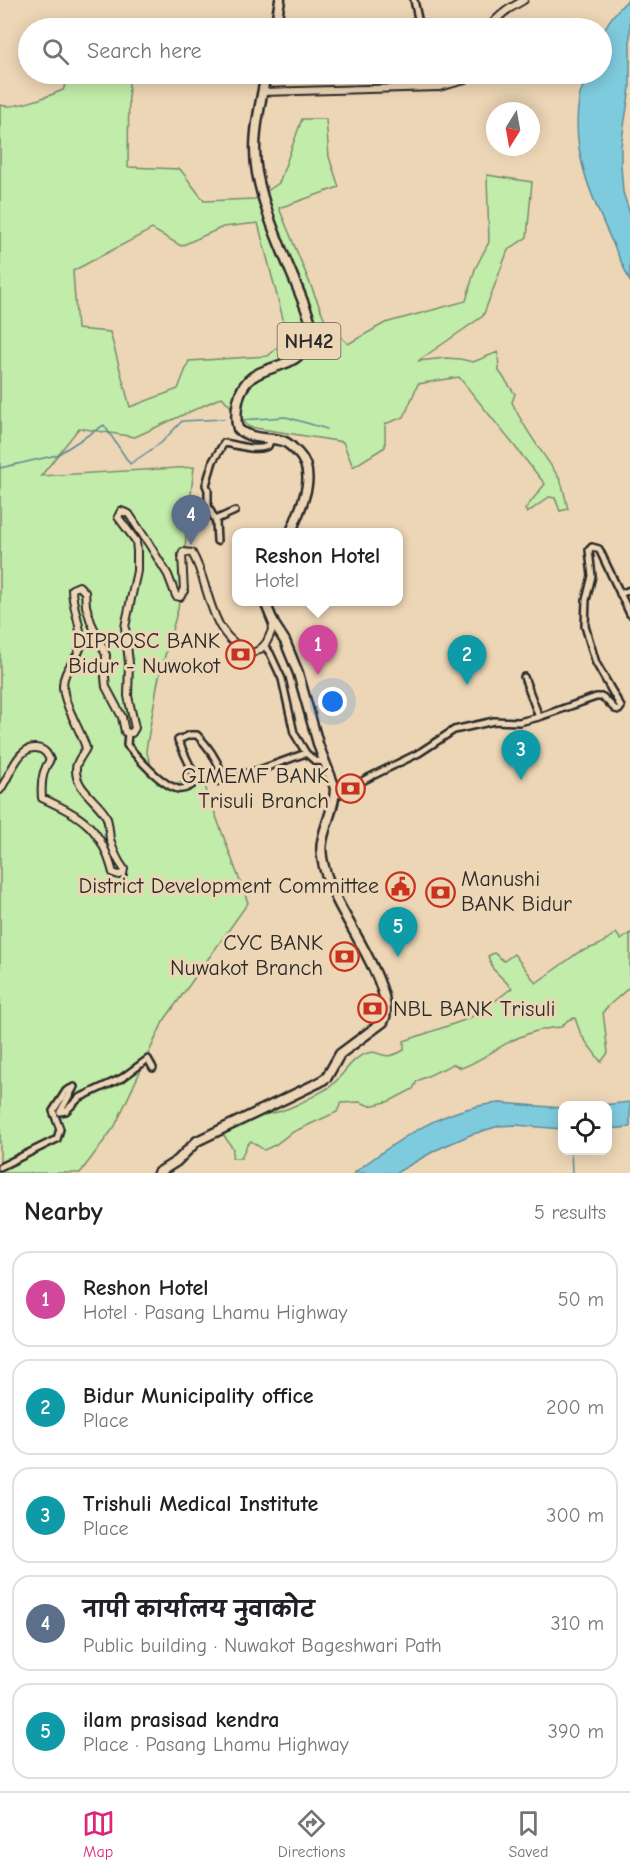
<!DOCTYPE html>
<meta charset="utf-8">
<style>
body{margin:0;font-family:"Comic Neue","Playpen Sans Deva",sans-serif;background:#f6f6f6;color:#202124}
.controls{position:absolute;right:18px;bottom:18px;display:grid;overflow:hidden;border-radius:12px;box-shadow:0 3px 15px #0003}
.controls button{width:54px;height:54px;display:grid;place-items:center;padding:0;border:0;border-bottom:2px solid #e0e0e0;background:#fff;color:#202124;font:30px sans-serif}
.compass{position:absolute;left:486px;top:102px;width:54px;height:54px;border-radius:50%;background:#fff;box-shadow:0 3px 15px #0003;rotate:191deg}
.you{position:absolute;left:333px;top:702px;width:21px;height:21px;margin:-15px;border:4px solid #fff;border-radius:50%;background:#1a73e8;box-shadow:0 0 0 9px #1a73e833}
.badge{display:grid;place-items:center;width:39px;height:39px;border-radius:50%;background:#db2777;color:#fff;font-size:20px;font-weight:700}
.pin{position:absolute;translate:-50% -50px;filter:drop-shadow(0 2px 3px #0008)}
.pin::after{content:'';position:absolute;top:32px;width:21px;height:18px;background:inherit;clip-path:polygon(0 0,100% 0,50% 100%)}
.popup{position:absolute;left:232px;top:528px;width:171px;height:78px;box-sizing:border-box;display:grid;place-content:center;border-radius:12px;background:#fff;filter:drop-shadow(0 2px 4px #0005);font-size:20px;white-space:nowrap;color:#757577}
.popup b{font-size:22px;color:#202124}
.popup::after{content:'';position:absolute;left:50%;top:100%;margin-left:-12px;border:12px solid transparent;border-top-color:#fff}
.list{margin:0;padding:0;list-style:none}
h2{display:flex;justify-content:space-between;align-items:center;height:78px;margin:0;padding:0 24px;font-size:26px}
h2 small{font-size:20px;font-weight:400;color:#757577}
.list li{display:grid;grid-template-columns:39px 1fr auto;gap:18px;align-items:center;box-sizing:border-box;height:96px;margin:0 12px 12px;padding:0 12px;border:2px solid #e0e0e0;border-radius:18px}
.list b{display:block;font-size:22px;white-space:nowrap}
.list p{margin:0;font-size:20px;white-space:nowrap;color:#757577}
.list em{font-size:20px;font-style:normal;color:#757577}
.icon{flex:none;width:33px;height:33px;fill:none;stroke:currentColor;stroke-width:2;stroke-linecap:round;stroke-linejoin:round}
.map{position:relative;flex:none;width:630px;height:1173px;overflow:hidden}
.search{position:absolute;background:#fff;box-shadow:0 3px 15px #0003;left:18px;right:18px;top:18px;height:66px;display:flex;align-items:center;gap:15px;box-sizing:border-box;padding:0 21px;border-radius:33px;color:#757577;font-size:22px}
.sheet{height:618px;background:#fff}
nav{display:flex;justify-content:space-around;align-items:center;box-sizing:border-box;height:84px;border-top:2px solid #e0e0e0;background:#fff;font-size:16px;color:#757577}
nav a{display:grid;justify-items:center;gap:3px}
nav .on{color:#db2777}
.map>svg:first-child{display:block}
.green{fill:#c2eca9;stroke:#768c6a;stroke-width:1.5;fill-rule:evenodd}
.water{fill:#7fcbde;stroke:#5d8b96;stroke-width:1.5}
.lines{fill:none;stroke-linecap:round;stroke-linejoin:round}
.stream{stroke:#5d8b96;stroke-width:1.5}
.minor-casing{stroke:#2b2b2b;stroke-width:10}
.tertiary-casing{stroke:#2b2b2b;stroke-width:10}
.primary-casing{stroke:#2b2b2b;stroke-width:13}
.minor{stroke:#edd6b6;stroke-width:5}
.tertiary{stroke:#edd6b6;stroke-width:6}
.primary{stroke:#edd6b6;stroke-width:8}
.labels{text-anchor:middle;dominant-baseline:central;stroke-width:6;stroke-linejoin:round;paint-order:stroke}
.shield{fill:#edd6b6;stroke:#655e55;stroke-width:1.5}
.shield-label{font-size:21px;font-weight:bold;fill:#2b2b2b}
.poi-label{font-size:22px;fill:#2b2b2b;stroke:#edd6b6;text-anchor:end}
</style>
<div class="map">
<svg width="630" height="1173" viewBox="0 0 630 1173">
<rect width="100%" height="100%" fill="#edd6b6"/>
<filter id="ink" filterUnits="userSpaceOnUse"><feTurbulence type="fractalNoise" baseFrequency=".0167" numOctaves="2"/><feDisplacementMap in="SourceGraphic" scale="12" xChannelSelector="R" yChannelSelector="G"/><feConvolveMatrix kernelMatrix="1 2 1 2 8 2 1 2 1" color-interpolation-filters="sRGB"/></filter>
<g filter="url(#ink)">
<path class="green" d="M93 74 129 78 128 167 180 169 204 201 255 199 279 183 302 119H326L329 157 339 187 279 208 325 320 348 344 385 323 466 301 475 269 489 242 487 175 532 182 527 237 508 250 483 316 418 361 446 358 460 359 473 362 498 352 499 371 515 394 512 402C524 430 543 452 559 478 564 486 565 500 568 509L560 511 555 498 549 497 527 513 525 509 545 484 459 377 418 384 404 417 385 424V447L353 467 343 442 249 427 222 397 135 437 79 428 41 476 194 467 178 609 158 681 146 750 157 784 203 781 248 903 163 1022 115 1126 80 1173H0V105C13 110 49 96 63 90L67 81 81 82ZM258 223 288 338 268 356 189 361 178 389 130 407 110 332 77 329 73 271 152 229 181 246 223 227Z
M616 933 621 940 630 933V986C621 996 611 1002 603 1012L608 1053 601 1062 581 1035 575 1018 568 1020 561 1027C548 1028 533 1031 520 1037 499 1045 482 1061 461 1068L453 1064 417 1081 413 1089 390 1101 370 1106 360 1102 341 1103 337 1112 291 1133 275 1145 264 1150 251 1141 247 1145 241 1158H232L233 1149 223 1134C232 1128 244 1117 254 1114 258 1112 264 1115 268 1114 289 1111 310 1098 328 1088 339 1082 350 1059 365 1054 381 1047 380 1064 404 1050V1041L462 1021 479 1013 512 988 493 969 488 956 494 953 504 961 514 954 536 983 579 952 599 945Z"/>
<path class="water" d="M628 0H630V88L621 146V165L623 192 630 214V282C606 224 568 165 579 100 580 91 585 82 587 74H602C602 35 598 28 628 0Z
M630 1102V1127L608 1129V1106L602 1105Z
M500 1103 562 1108V1129L516 1125 499 1126 470 1135 436 1150 396 1173H354C397 1140 444 1107 500 1103Z"/>
<g class="lines">
<path class="stream" d="M240 420 286 417 327 429
M0 468 57 455 104 425 130 464 161 443 182 421 224 419
M558 1128 562 1135
M571 1150 572 1173"/>
<defs>
<path id="minor" d="M414 0 420 28
M422 74V87
M215 520 235 511
M217 541 216 522 208 506V490L206 485 213 461 224 443C240 445 253 452 268 446L271 439
M620 594 630 590
M265 647 270 653 282 679 294 733 306 753
M524 677 539 717
M128 733 127 745C138 758 161 785 178 789 183 790 187 788 192 785L194 778 193 772 178 740 190 735H197C210 748 219 762 224 780
M215 782 262 769 306 753 315 761 326 762
M335 796 343 793 366 779 419 753 454 730 494 721 519 722 539 717 596 697H603L615 709 619 710 621 707 596 663 585 626 586 600 592 576 589 550 592 547 599 549 630 614
M0 1167 57 1139 60 1129 53 1111 66 1091 74 1087 60 1112 66 1111 79 1098 122 1078 148 1059 153 1068"/>
<path id="tertiary" d="M489 28C499 14 510 8 524 0
M262 92 439 87 465 80 472 74
M0 790C10 776 18 746 36 748 44 749 47 753 50 760 42 770 41 786 42 798 83 817 101 827 113 873L119 875 123 874 124 869C117 860 113 850 110 839 109 832 109 822 106 816 98 801 75 789 76 769 76 761 83 755 86 748 80 728 65 708 63 687 62 669 81 656 81 644 82 625 72 608 72 589L79 586 85 592 86 606 91 622 106 655 105 677 106 687 122 717 125 732 132 733 135 728 128 696 129 663 125 627 137 571V551L136 541 118 517 121 511 129 514 149 544 168 575 176 596 180 597 184 591 182 555 183 552 192 553C212 587 207 638 253 653 267 647 269 638 274 624"/>
<path id="primary" d="M275 28 280 0
M266 74C260 106 251 140 257 173 267 225 293 272 310 320 313 385 248 350 238 401 236 411 235 419 238 429 251 440 268 437 283 441 289 443 294 449 298 453 319 475 300 508 291 532
M158 1173 177 1161 197 1141 320 1082 327 1077 340 1054 383 1022C399 997 346 922 335 896 328 881 319 858 322 842 325 824 335 807 335 788L319 747 298 673 285 641 274 624 265 602"/>
</defs>
<use href="#minor" class="minor-casing"/>
<use href="#tertiary" class="tertiary-casing"/>
<use href="#primary" class="primary-casing"/>
<use href="#minor" class="minor"/>
<use href="#tertiary" class="tertiary"/>
<use href="#primary" class="primary"/>
</g>
</g>
<defs>
<symbol id="bank-ring" viewBox="-11 -11 22 22"><circle r="9.5" fill="#edd6b6" stroke="#c8321e" stroke-width="1.5"/><path d="M-6-4H6V4H-6ZM0-2.3a2.3 2.3 0 1 0 0 4.6a2.3 2.3 0 1 0 0-4.6Z" fill="#c8321e"/></symbol>
<symbol id="civic-ring" viewBox="-11 -11 22 22"><circle r="9.5" fill="#edd6b6" stroke="#c8321e" stroke-width="1.5"/><path d="M-.6-6.5H3V-4.5H.6V-3L4-1V1h2V6H-6V1h2V-1L-.6-3ZM-1.2 2.5V6h2.4V2.5Z" fill="#c8321e"/></symbol>
</defs>
<g fill-rule="evenodd">
<use href="#bank-ring" x="224" y="638" width="33" height="33"/>
<use href="#bank-ring" x="334" y="772" width="33" height="33"/>
<use href="#civic-ring" x="384" y="870" width="33" height="33"/>
<use href="#bank-ring" x="424" y="876" width="33" height="33"/>
<use href="#bank-ring" x="328" y="940" width="33" height="33"/>
<use href="#bank-ring" x="356" y="992" width="33" height="33"/>
</g>
<g class="labels">
<rect class="shield" x="277.5" y="323" width="63" height="36" rx="4.5"/>
<g class="shield-label">
<text x="309" y="341">NH42</text>
</g>
<g class="poi-label">
<text x="220" y="641">DIPROSC BANK<tspan x="220" dy="25">Bidur - Nuwokot</tspan></text>
<text x="329" y="776">GIMEMF BANK<tspan x="329" dy="25">Trisuli Branch</tspan></text>
<text x="461" y="879" text-anchor="start">Manushi<tspan x="461" dy="25">BANK Bidur</tspan></text>
<text x="379" y="886">District Development Committee</text>
<text x="323" y="943">CYC BANK<tspan x="323" dy="25">Nuwakot Branch</tspan></text>
<text x="393" y="1009" text-anchor="start">NBL BANK Trisuli</text>
</g>
</g>
</svg>
<div class="controls">
<button><svg class="icon" aria-label="locate" viewBox="0 0 24 24"><circle cx="12" cy="12" r="6"/><path d="M12 2v4M12 18v4M2 12h4M18 12h4"/></svg></button>
</div>
<svg class="compass" viewBox="-18 -18 36 36"><path d="M0-13l5 13h-10z" fill="#e53935"/><path d="M0 13l5-13h-10z" fill="#757577"/></svg>
<div class="you"></div>
<div class="pin badge" style="left:318px;top:675px;background:#d1479c">1</div>
<div class="popup"><b>Reshon Hotel</b>Hotel</div>
<div class="pin badge" style="left:467px;top:685px;background:#0f9aa8">2</div>
<div class="pin badge" style="left:521px;top:780px;background:#0f9aa8">3</div>
<div class="pin badge" style="left:191px;top:545px;background:#5c6f8a">4</div>
<div class="pin badge" style="left:398px;top:957px;background:#0f9aa8">5</div>
<div class="search"><svg class="icon" aria-label="search" viewBox="0 0 24 24"><circle cx="10" cy="10" r="6"/><path d="M15 15l6 6"/></svg>Search here</div>
</div>
<section class="sheet">
<h2>Nearby<small>5 results</small></h2>
<ul class="list">
<li><span class="badge" style="background:#d1479c">1</span><div><b>Reshon Hotel</b><p>Hotel · Pasang Lhamu Highway</p></div><em>50 m</em></li>
<li><span class="badge" style="background:#0f9aa8">2</span><div><b>Bidur Municipality office</b><p>Place</p></div><em>200 m</em></li>
<li><span class="badge" style="background:#0f9aa8">3</span><div><b>Trishuli Medical Institute</b><p>Place</p></div><em>300 m</em></li>
<li><span class="badge" style="background:#5c6f8a">4</span><div><b>नापी कार्यालय नुवाकोट</b><p>Public building · Nuwakot Bageshwari Path</p></div><em>310 m</em></li>
<li><span class="badge" style="background:#0f9aa8">5</span><div><b>ilam prasisad kendra</b><p>Place · Pasang Lhamu Highway</p></div><em>390 m</em></li>
</ul>
</section>
<nav>
<a class="on"><svg class="icon" aria-label="map" viewBox="0 0 24 24"><path d="M3 6l6-2 6 2 6-2v14l-6 2-6-2-6 2zM9 4v14M15 6v14"/></svg>Map</a>
<a><svg class="icon" aria-label="directions" viewBox="0 0 24 24"><path d="M12 3l9 9-9 9-9-9zM9 14v-3h6M13 9l2 2-2 2"/></svg>Directions</a>
<a><svg class="icon" aria-label="saved" viewBox="0 0 24 24"><path d="M7 4h10v16l-5-4-5 4z"/></svg>Saved</a>
</nav>
